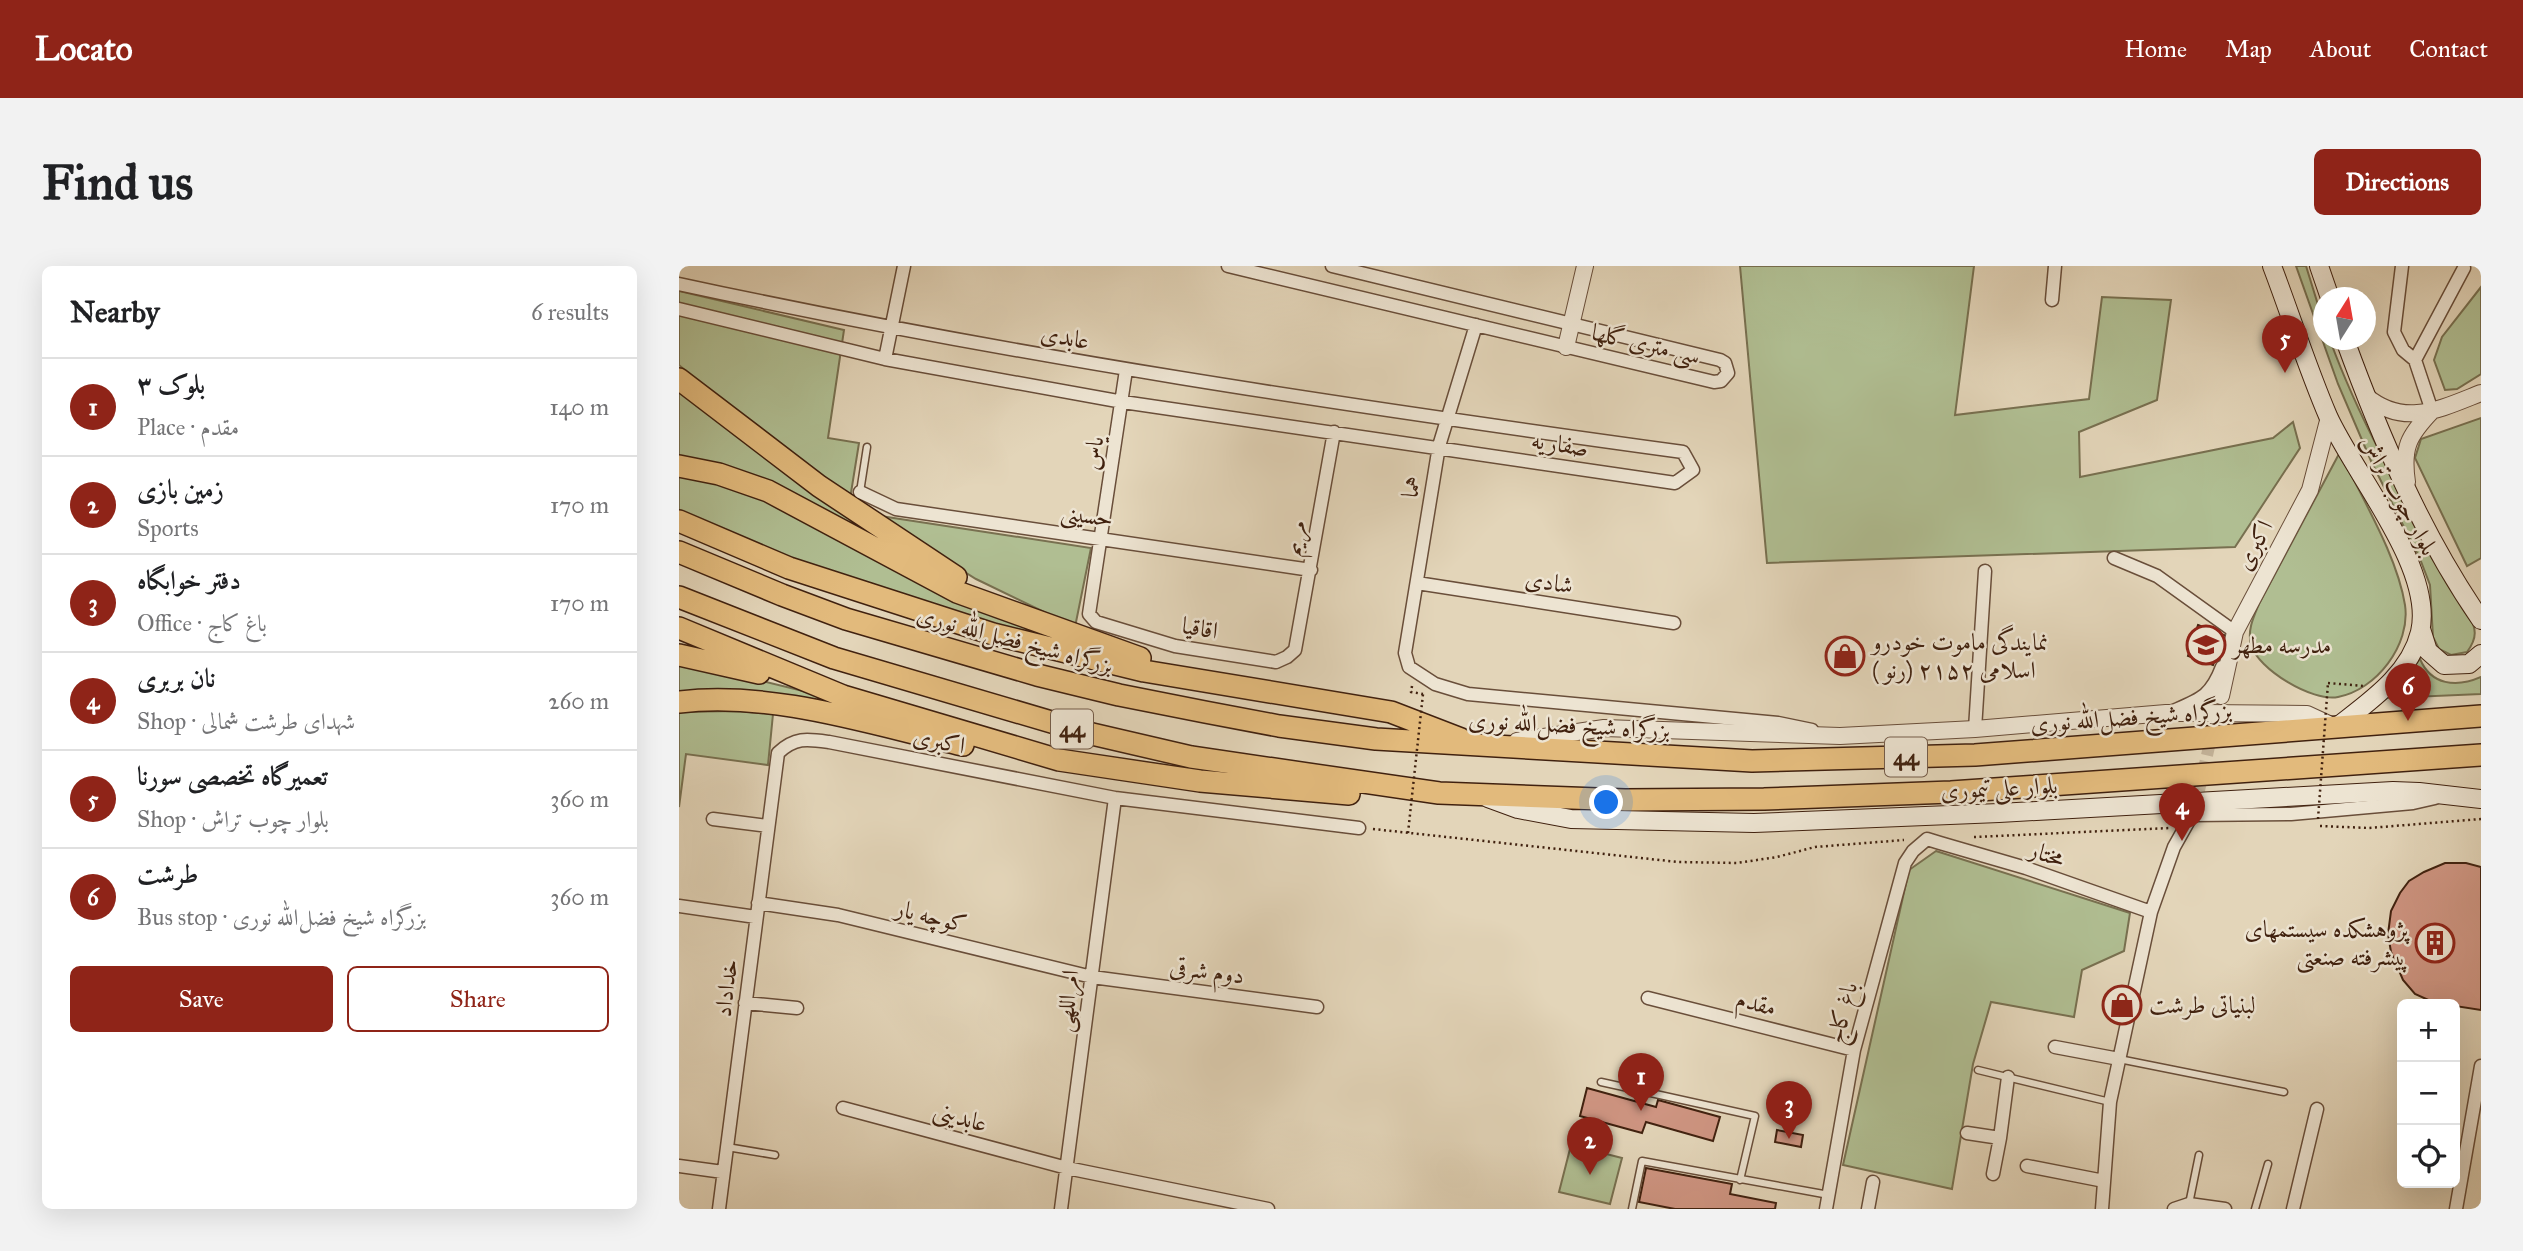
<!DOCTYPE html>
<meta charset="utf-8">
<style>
body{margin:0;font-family:"IM FELL Great Primer",Amiri,serif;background:#f2f2f2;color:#202124}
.controls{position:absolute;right:21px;bottom:21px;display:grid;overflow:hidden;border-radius:10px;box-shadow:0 7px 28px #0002}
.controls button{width:63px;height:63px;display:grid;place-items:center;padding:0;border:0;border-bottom:2px solid #e0e0e0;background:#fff;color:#202124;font:35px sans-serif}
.compass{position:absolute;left:1634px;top:21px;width:63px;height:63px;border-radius:50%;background:#fff;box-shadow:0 7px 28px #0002;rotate:11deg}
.you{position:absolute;left:928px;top:537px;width:24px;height:24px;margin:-18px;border:5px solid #fff;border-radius:50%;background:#1a73e8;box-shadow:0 0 0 10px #1a73e833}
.badge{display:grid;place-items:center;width:46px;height:46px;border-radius:50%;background:#8f2418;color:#fff;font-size:23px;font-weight:700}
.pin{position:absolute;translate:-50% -58px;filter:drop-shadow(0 2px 4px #0008)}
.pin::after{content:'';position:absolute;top:37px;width:24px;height:21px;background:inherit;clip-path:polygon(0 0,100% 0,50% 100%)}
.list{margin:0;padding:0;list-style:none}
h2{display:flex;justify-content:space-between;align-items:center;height:91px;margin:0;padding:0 28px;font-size:30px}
h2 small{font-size:23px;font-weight:400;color:#757577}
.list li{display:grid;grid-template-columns:46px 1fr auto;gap:21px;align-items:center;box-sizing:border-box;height:98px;padding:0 28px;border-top:2px solid #e0e0e0}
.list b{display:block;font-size:26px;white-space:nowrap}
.list p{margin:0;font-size:23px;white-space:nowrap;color:#757577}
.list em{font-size:23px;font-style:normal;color:#757577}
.actions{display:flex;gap:14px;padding:21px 28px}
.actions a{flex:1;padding:16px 0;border:2px solid #8f2418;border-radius:10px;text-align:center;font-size:24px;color:#8f2418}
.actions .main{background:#8f2418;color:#fff}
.icon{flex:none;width:38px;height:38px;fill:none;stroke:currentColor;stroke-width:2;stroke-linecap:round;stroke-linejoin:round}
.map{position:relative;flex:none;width:1802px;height:943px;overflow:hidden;border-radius:10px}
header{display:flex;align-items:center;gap:42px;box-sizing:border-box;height:98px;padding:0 35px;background:#8f2418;color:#fff}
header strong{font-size:33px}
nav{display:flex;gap:38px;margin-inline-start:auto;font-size:24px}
.intro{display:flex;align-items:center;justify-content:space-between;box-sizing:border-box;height:168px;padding:0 42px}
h1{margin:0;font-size:49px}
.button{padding:18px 32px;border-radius:10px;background:#8f2418;color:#fff;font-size:24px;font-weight:700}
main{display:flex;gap:42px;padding:0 42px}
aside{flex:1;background:#fff;border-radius:10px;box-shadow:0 7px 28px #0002}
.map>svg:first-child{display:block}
.green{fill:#b0be92;stroke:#787050;stroke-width:2}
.building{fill:#cf9582;stroke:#40210f;stroke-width:2}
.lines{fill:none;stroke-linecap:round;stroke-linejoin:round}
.minor-tunnel{stroke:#c2b197;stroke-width:12;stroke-dasharray:12 6;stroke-linecap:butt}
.service-casing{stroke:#694e3a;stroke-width:9}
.minor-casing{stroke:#694e3a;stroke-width:15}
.tertiary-casing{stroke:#694e3a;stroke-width:18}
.secondary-casing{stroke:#40210f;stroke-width:20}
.trunk-casing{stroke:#40210f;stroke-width:24}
.path{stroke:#40210f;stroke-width:2.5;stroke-dasharray:2 3.5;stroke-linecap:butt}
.service{stroke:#ede4d2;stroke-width:6}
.minor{stroke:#ede4d2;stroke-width:12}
.tertiary{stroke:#ede4d2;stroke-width:16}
.secondary{stroke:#ede4d2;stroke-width:18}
.trunk{stroke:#e2ba7c;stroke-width:21}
.path-bridge{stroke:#40210f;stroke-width:2.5;stroke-dasharray:2 3.5;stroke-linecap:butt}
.labels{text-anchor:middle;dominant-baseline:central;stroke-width:5;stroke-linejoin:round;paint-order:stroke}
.shield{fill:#ede4d2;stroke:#745c4a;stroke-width:2}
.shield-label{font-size:23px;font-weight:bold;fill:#40210f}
.street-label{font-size:24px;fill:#40210f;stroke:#ede4d2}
.poi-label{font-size:24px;fill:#40210f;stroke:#ede4d2;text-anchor:start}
</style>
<header>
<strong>Locato</strong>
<nav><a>Home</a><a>Map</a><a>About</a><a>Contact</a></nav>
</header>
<div class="intro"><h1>Find us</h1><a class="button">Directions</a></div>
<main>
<aside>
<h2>Nearby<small>6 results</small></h2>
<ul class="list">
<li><span class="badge">1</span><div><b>بلوک ۳</b><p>Place · مقدم</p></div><em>140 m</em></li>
<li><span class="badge">2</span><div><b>زمین بازی</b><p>Sports</p></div><em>170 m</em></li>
<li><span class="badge">3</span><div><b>دفتر خوابگاه</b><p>Office · باغ کاج</p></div><em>170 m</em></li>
<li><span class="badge">4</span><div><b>نان بربری</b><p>Shop · شهدای طرشت شمالی</p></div><em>260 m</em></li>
<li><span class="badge">5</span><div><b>تعمیرگاه تخصصی سورنا</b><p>Shop · بلوار چوب‌ تراش</p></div><em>360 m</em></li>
<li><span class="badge">6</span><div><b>طرشت</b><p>Bus stop · بزرگراه شیخ فضل‌الله نوری</p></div><em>360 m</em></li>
</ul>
<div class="actions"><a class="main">Save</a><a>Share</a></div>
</aside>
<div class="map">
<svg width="1802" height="943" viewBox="0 0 1802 943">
<rect width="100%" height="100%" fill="#e3d5b9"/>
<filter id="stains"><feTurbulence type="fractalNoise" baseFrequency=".00286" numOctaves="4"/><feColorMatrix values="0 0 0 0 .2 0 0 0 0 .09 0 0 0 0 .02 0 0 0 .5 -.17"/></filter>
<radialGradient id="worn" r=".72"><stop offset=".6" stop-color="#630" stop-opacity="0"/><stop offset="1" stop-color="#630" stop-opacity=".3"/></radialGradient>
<path class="green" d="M1061 0H1295L1276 149 1410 133 1423 31 1492 34 1478 134 1400 166 1401 211 1594 172 1614 156 1621 182 1556 281 1088 297Z
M1617 0H1627L1644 55V74H1651C1686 170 1740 257 1790 347 1797 363 1799 371 1788 386L1772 389 1760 383 1754 371 1751 319 1741 293 1692 195 1659 118Z
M1802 21V108L1778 123 1766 124 1755 94 1763 71Z
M0 25 165 64 149 172 180 177 171 233 35 130 0 99Z
M0 123 225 285 0 192Z
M1802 152V292L1788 300 1736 192 1742 173Z
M1661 186C1683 233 1718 289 1726 339 1732 379 1697 424 1659 431 1633 436 1579 403 1572 379 1568 364 1575 350 1580 338Z
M0 207 46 217 458 399 165 318 0 250Z
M195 249 412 282 396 361 297 313Z
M1741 393C1752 419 1777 422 1802 411V428L1711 432Z
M0 395 120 424 296 475 0 428Z
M58 445 94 448 89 499 7 488 0 541V446Z
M1257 585 1451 647 1445 685 1403 704 1395 751 1312 736 1294 798 1273 923 1164 899 1230 604Z
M892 879 943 892 931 938 880 926Z"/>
<path class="building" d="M1519 359 1545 369 1534 399 1509 390Z
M1766 597H1787L1802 601V744L1776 740V738L1756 737 1736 728 1724 714 1712 686 1709 668 1712 645 1721 627 1730 615 1745 606Z
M908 822 977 841 979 834 1041 851 1034 875 967 856 963 867 901 850Z
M1098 864 1124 869 1122 881 1096 876Z
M967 902 1053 918 1051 928 1097 937 1096 943H996L960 936Z"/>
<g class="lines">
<path class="minor-tunnel" d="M1516 542 1539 441"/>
<defs>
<path id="service" d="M181 226 188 181
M1440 793 1605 826
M1299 804 1431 836
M922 816 1076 850 1061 914
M48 881 96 889
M1510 938 1520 889
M953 943 963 895 1150 929
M1576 943 1589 898"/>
<path id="minor" d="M549 0 1035 116 1042 115 1049 107 1046 97 1041 94 653 0
M1723 0 1715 66 1724 84 1736 94 1753 145
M0 18C332 90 668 140 1004 186L1014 204 996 217 444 136 206 93 0 43
M1373 34 1376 0
M797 59 760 180 726 387 730 401 756 418 789 428 1099 457 1133 464
M206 93 225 0
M1736 94 1785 2
M447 104 410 348 417 356 496 380 597 396 608 391 616 384 655 166
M181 226 217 243 632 304
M1435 292 1478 310 1556 366 1553 374
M738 317 995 357
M1494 445C1522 433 1532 430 1543 401
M1296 463 1306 305
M1515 545 1513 549 1612 548 1734 537 1756 532
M34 553 89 560
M79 637 159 649 413 711 638 741
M0 640 77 651
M969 732 1175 784
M66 737 118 742
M1376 781 1440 793
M164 842 388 902 589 943
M1288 867 1321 872 1329 811
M0 900 44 906
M1348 900 1425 915
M1314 908 1321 872
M40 943 99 487C116 471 128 473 150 476L436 532 680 562
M382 943 436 532
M1147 943 1175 784 1226 597 1234 585 1248 573 1261 577 1347 602 1472 646
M1189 943 1194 916
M1423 943 1431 836 1472 646 1495 581 1513 549
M1495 943 1510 938 1546 943
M1614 943 1638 843
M1777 943 1802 800"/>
<path id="tertiary" d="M887 81 906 0
M1687 130C1725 162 1761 143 1802 127
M1728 216C1723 182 1729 170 1753 145
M1542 430 1556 366 1631 224 1650 151
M838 475 925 462 1161 470 1296 463 1487 447H1524L1628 448 1654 460"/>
<path id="secondary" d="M1593 0C1612 50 1628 101 1649 150 1675 208 1756 303 1741 366 1731 408 1691 435 1659 460
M1640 0 1651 32
M1666 74C1701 170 1743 269 1802 354
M1742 363 1749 385 1765 399 1790 398 1802 388
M809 532 839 543 892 553 1075 557 1320 547 1714 525 1740 526 1802 533"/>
<path id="trunk" d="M0 113 140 220 277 311
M0 200 40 208 89 225 278 326 461 392
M0 255 110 302 314 368 465 405 712 446 782 473
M0 286 103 329 167 353 358 409 440 429 526 446 600 460 697 473 1073 495 1296 489 1802 450
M0 331 155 392 413 468 512 491 760 527 946 534 1085 533 1272 526 1802 489
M0 362 164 430 380 494 521 515 670 528
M0 389 80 407
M0 436C95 425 192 458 284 479"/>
</defs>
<use href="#service" class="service-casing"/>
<use href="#minor" class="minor-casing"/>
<use href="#tertiary" class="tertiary-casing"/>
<use href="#secondary" class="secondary-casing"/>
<use href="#trunk" class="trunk-casing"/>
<path class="path" d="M1649 417 1685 420
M733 420 732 426 744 428
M1641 560 1690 562 1802 553
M694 563 999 596 1058 597 1098 591 1136 581 1225 574
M1295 571 1491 562"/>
<use href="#service" class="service"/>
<use href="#minor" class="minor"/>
<use href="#tertiary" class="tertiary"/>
<use href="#secondary" class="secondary"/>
<use href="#trunk" class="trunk"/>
<path class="path-bridge" d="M1639 553 1649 417
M729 567 744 428"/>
</g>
<defs>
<symbol id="school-ring" viewBox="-11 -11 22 22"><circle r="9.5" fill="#ede4d2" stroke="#8f2418" stroke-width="1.5"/><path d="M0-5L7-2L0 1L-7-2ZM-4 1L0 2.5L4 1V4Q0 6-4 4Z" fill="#8f2418"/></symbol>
<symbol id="shop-ring" viewBox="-11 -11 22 22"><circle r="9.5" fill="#ede4d2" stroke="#8f2418" stroke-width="1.5"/><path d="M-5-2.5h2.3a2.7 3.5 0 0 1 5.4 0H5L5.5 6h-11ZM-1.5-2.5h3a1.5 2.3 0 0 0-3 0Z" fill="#8f2418"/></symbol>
<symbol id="building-ring" viewBox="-11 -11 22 22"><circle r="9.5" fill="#ede4d2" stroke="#8f2418" stroke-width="1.5"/><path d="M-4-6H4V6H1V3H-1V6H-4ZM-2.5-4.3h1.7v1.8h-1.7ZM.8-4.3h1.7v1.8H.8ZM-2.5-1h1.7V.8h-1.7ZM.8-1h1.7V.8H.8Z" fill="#8f2418"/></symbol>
</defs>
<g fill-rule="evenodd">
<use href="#school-ring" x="1505" y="357" width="44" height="44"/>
<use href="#shop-ring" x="1144" y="368" width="44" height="44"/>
<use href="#building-ring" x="1734" y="655" width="44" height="44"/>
<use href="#shop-ring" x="1421" y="717" width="44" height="44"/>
</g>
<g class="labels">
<g class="shield">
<rect x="372" y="443.5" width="42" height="39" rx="5"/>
<rect x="1206" y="471.5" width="42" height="39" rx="5"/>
</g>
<g class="shield-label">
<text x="393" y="463">44</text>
<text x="1227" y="491">44</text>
</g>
<g class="street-label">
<text transform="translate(386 71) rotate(10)">عابدی</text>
<text transform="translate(967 78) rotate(13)">سی متری گلها</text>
<text transform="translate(881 178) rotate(9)">صفاریه</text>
<text transform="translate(414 187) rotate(-81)">یاس</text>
<text transform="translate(732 221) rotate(-81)">هما</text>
<text transform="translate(1720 229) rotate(61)">بلوار چوب‌ تراش</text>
<text transform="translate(408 249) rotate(8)">حسینی</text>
<text transform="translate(616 272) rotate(-81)">مریم</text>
<text transform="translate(1575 279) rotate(-62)">اکبری</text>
<text transform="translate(870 316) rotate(9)">شادی</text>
<text transform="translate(521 362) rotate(10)">اقاقیا</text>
<text transform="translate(336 374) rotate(15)">بزرگراه شیخ فضل‌الله نوری</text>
<text transform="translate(1452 451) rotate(-4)">بزرگراه شیخ فضل‌الله نوری</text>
<text transform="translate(890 459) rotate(3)">بزرگراه شیخ فضل‌الله نوری</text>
<text transform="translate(260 475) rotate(11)">اکبری</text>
<text transform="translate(1320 522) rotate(-3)">بلوار علی تیموری</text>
<text transform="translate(1368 588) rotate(19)">مختار</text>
<text transform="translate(252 650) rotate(14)">کوچه یار</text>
<text transform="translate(528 705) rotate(7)">دوم شرقی</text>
<text transform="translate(47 722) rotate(-83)">خداداد</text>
<text transform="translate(388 735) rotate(-83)">امراللهی</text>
<text transform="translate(1077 737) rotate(14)">مقدم</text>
<text transform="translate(1163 747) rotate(-76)">باغ کاج</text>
<text transform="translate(281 851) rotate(15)">عابدینی</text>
</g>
<g class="poi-label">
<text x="1193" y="376">نمایندگی ماموت خودرو<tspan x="1193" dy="28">( رنو) اسلامی ۲۱۵۲</tspan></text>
<text x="1554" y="379">مدرسه مطهر</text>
<text x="1729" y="663" text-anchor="end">پژوهشکده سیستمهای<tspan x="1729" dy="28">پیشرفته صنعتی</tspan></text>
<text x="1470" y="739">لبنیاتی طرشت</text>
</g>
</g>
<rect width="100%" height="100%" filter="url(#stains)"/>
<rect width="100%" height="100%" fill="url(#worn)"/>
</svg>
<div class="controls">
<button>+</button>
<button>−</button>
<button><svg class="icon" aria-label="locate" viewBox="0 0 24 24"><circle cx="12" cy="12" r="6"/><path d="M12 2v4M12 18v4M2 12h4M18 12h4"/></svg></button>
</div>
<svg class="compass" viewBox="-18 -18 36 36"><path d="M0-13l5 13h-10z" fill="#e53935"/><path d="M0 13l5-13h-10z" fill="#757577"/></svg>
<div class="you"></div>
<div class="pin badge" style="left:962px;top:845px">1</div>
<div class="pin badge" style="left:911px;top:909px">2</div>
<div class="pin badge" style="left:1110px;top:873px">3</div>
<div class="pin badge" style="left:1503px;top:575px">4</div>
<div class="pin badge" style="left:1606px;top:107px">5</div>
<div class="pin badge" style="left:1729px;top:455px">6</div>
</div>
</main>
